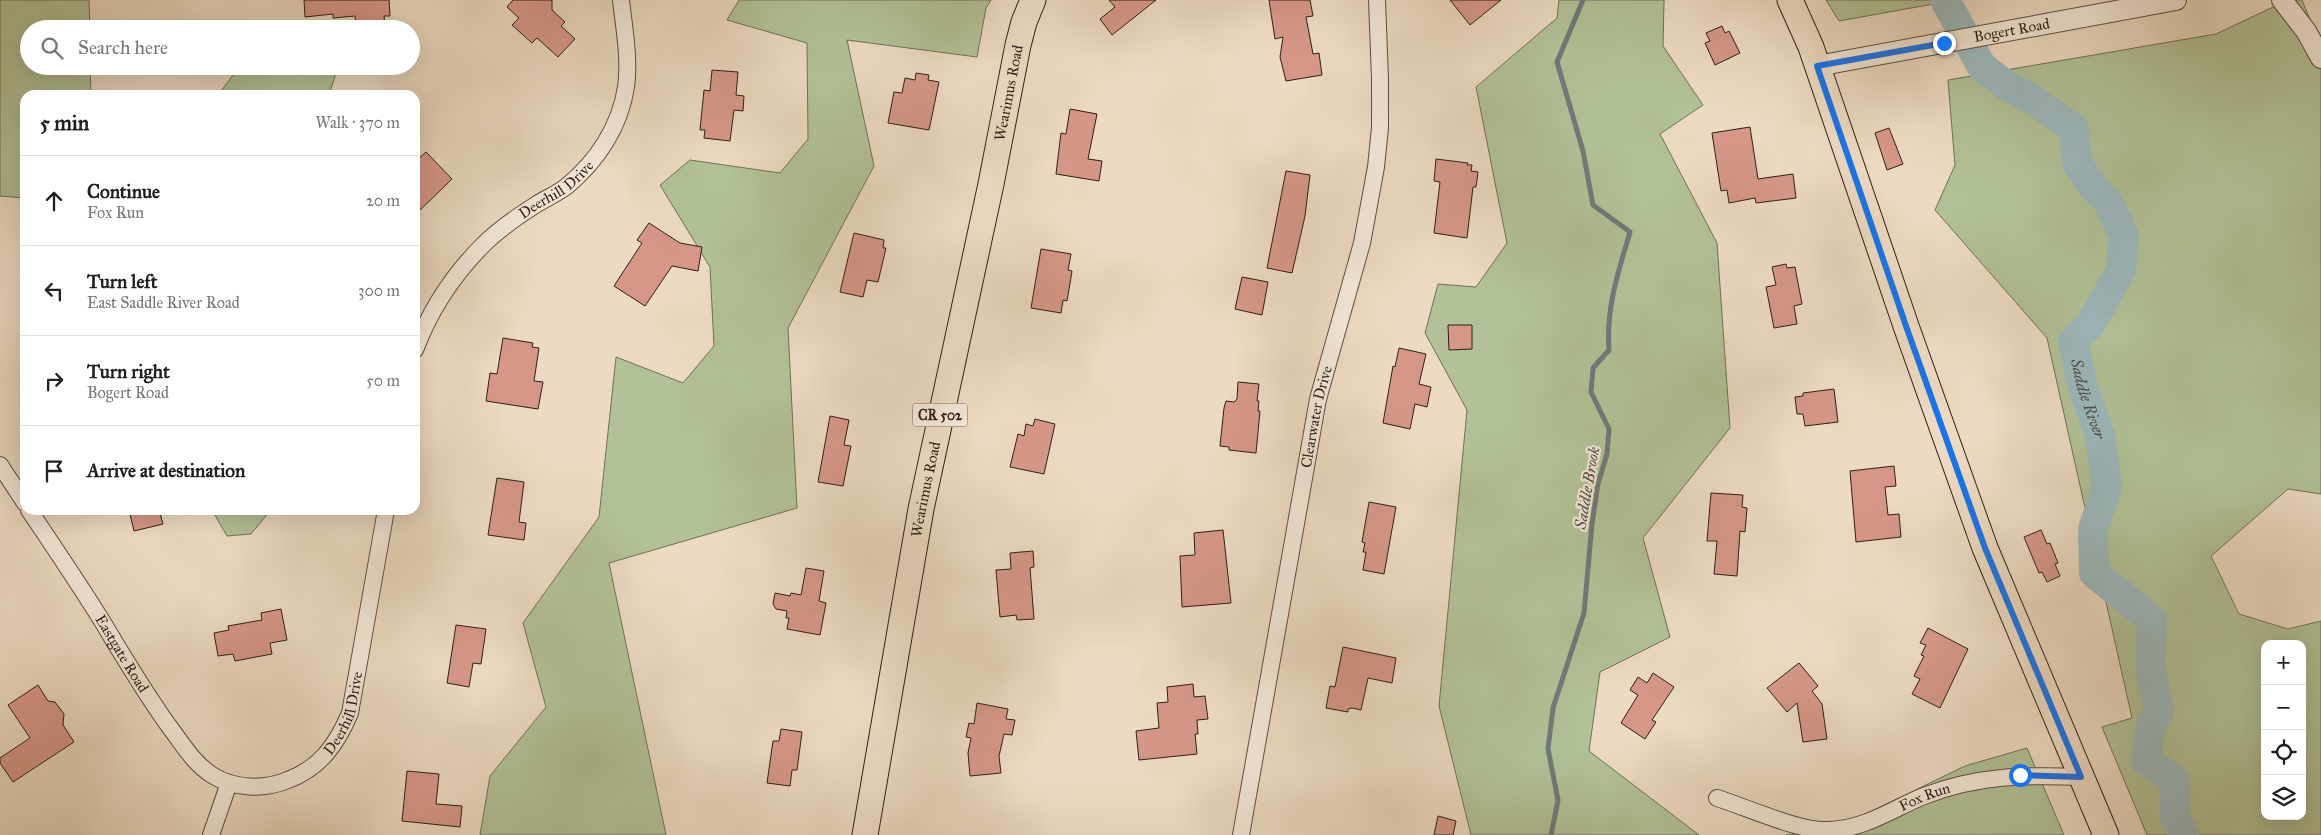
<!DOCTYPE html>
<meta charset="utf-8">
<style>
body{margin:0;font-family:"IM FELL Great Primer",serif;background:#f2f2f2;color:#202124}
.controls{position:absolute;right:15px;bottom:15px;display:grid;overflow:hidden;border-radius:10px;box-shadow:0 5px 20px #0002}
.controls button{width:45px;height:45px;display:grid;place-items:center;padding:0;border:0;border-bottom:1px solid #e0e0e0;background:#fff;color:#202124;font:25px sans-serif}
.stop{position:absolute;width:15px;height:15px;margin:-11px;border:4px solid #1a73e8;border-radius:50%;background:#fff}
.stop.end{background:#1a73e8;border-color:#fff;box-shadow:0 1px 5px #0008}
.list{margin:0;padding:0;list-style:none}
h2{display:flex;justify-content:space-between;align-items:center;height:65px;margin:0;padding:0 20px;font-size:21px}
h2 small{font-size:16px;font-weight:400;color:#757577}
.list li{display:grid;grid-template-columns:32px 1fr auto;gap:15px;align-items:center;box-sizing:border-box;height:90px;padding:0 20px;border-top:1px solid #e0e0e0}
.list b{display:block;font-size:19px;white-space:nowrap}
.list p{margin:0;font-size:16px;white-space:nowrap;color:#757577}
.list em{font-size:16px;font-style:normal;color:#757577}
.icon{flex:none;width:28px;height:28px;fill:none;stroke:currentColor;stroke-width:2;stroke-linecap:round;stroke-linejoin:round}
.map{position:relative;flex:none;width:2321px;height:835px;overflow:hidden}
.search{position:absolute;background:#fff;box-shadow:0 5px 20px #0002;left:20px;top:20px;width:400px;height:55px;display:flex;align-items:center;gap:12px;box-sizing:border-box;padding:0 18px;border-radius:28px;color:#757577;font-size:19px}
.panel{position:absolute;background:#fff;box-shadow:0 5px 20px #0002;left:20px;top:90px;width:400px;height:425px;border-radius:15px}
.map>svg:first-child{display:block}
.green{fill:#b2c197;stroke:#707058;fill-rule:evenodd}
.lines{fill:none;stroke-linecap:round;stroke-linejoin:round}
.stream{stroke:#707a7a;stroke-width:5}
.river{stroke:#9cb8bc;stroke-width:30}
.building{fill:#d69788;stroke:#2d1e18}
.minor-casing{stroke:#5d4d42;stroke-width:18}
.tertiary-casing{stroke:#5d4d42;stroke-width:22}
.primary-casing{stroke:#2d1e18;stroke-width:27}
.minor{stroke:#f3e7d7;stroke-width:16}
.tertiary{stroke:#f3e7d7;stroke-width:20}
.primary{stroke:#ecdac2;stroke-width:25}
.route{stroke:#1a73e8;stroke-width:6}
.labels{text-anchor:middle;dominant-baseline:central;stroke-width:4.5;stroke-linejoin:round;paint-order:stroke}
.shield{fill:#f3e7d7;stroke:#685a51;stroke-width:1}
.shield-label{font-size:14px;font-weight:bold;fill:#2d1e18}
.street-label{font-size:15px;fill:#2d1e18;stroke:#f3e7d7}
.water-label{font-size:16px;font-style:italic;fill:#4e4c49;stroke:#f3e7d7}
</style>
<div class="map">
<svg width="2321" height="835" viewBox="0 0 2321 835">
<rect width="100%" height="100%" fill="#ecdac2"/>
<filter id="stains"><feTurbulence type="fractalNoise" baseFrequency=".004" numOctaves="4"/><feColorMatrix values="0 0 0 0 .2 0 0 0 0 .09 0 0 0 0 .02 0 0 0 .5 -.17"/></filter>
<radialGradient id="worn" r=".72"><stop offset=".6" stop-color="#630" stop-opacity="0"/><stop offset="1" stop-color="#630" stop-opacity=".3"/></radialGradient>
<path class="green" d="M0 0H89L90 29H29V66H90L91 95H25V198L0 196Z
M739 0H991L986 8 977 57 847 40 874 166 788 328 797 508 609 563 666 835H480L490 776 546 707 523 623 599 517 616 357 683 383 714 346 710 267 660 185 690 160 780 173 808 139 807 43 727 20Z
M1559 0H1664L1663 46 1703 105 1660 134 1717 243 1730 428 1643 538 1670 637 1600 672 1589 751 1699 835H1471L1439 706 1467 410 1425 333 1438 284 1476 287 1507 243 1476 87 1557 18Z
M1826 0H1956L1839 21Z
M2288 0H2302L2321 46V494L2288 489 2211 556 2239 614 2288 629 2321 621V835H2147L2102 727 2132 718 2047 338 1935 210 1955 165 1948 80 2216 34ZM2265 644H2302V816H2265Z
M240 66H309L336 73 329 95H218Z
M212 510H271L251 534 227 536Z
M2027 748 2064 835H1786L1833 830 1965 766Z"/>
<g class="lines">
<path class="stream" d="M1551 835 1558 800 1548 749 1553 708 1584 613 1592 524 1598 484 1607 454 1609 429 1591 392 1593 368 1609 350C1606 307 1618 273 1630 232L1593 205 1583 151 1557 62 1583 0"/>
<path class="river" id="s1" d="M1945 0 1982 67 2007 86 2032 99 2074 129 2077 163 2093 187 2109 203 2124 236 2121 270 2090 325 2073 341 2083 388 2100 435 2107 487 2093 529 2094 573 2152 620 2150 666 2159 711 2151 726 2146 761 2174 779 2175 818 2184 835"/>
</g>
<path class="building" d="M304 0H389L390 16H384L385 25 356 28 355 16 333 18V14L305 17Z
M513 0H552V10L565 22 561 26 575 39 558 57 537 38 532 43 512 25 519 18 507 7Z
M1109 0H1156L1112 35 1100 19 1115 7Z
M1269 0H1310L1313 16 1306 17 1313 54 1319 53 1322 75 1286 81 1280 57 1283 37 1275 39Z
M1450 0H1501L1470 25Z
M1722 26 1725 33 1729 31 1740 53 1715 65 1705 43 1710 41 1706 33Z
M712 70 738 72 736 95 744 96 743 111 734 110 730 141 704 138 705 130H700L704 90 710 91Z
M916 73 929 75 928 80 939 82 929 130 888 123 894 92 902 93 905 78 915 80Z
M1070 109 1097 114 1088 159 1102 161 1099 181 1056 174 1061 133 1066 134Z
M1750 127 1758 179 1793 174 1796 198 1756 203 1755 198 1729 203 1727 190 1721 191 1712 133Z
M1889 128 1903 164 1887 170 1875 133Z
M426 152 452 179 415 215V162Z
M1436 159 1468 163 1467 165H1472L1471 171 1478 172 1476 187H1473L1467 238 1434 233 1440 182 1434 181Z
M1286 171 1310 175 1305 216 1292 273 1267 268Z
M649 223 680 243 702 247 698 271 672 266 645 306 614 286 642 243 637 240Z
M854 233 884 240 883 248H886L878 282 867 280 863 297 840 292Z
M1041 249 1071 254 1068 270 1072 271 1067 301 1063 300 1061 313 1031 308Z
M1786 264 1787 268 1795 267 1802 304 1794 306 1797 324 1774 328 1766 287 1776 285 1772 267Z
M1242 277 1268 282 1262 315 1235 309Z
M1448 325H1472V349L1449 350Z
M503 338 533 343 532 347 539 348 534 381 543 382 538 409 486 401 490 373 497 374Z
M1399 348 1426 354 1419 384 1431 387 1427 407 1415 404 1410 429 1383 423 1393 366 1395 367Z
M1238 382 1259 384 1257 401H1259L1258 411H1260L1256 453 1229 450V447L1220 446 1224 408 1226 401 1234 402 1237 399Z
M1834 389 1838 422 1805 426 1803 414H1797L1795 397 1803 396V393Z
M830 416 849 420 844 445 851 446 843 486 818 482Z
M1035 419 1055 424 1044 474 1010 467 1018 434 1024 436 1026 424 1033 426Z
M1894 466 1896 486 1885 487 1888 515 1899 514 1901 537 1856 542 1850 471Z
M497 478 524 482 519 522 526 523 524 540 488 535Z
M1711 493 1743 495 1742 507 1747 508 1745 532 1740 531 1737 576 1714 574 1717 541H1707Z
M1369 502 1396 507 1384 574 1363 570 1366 552H1363L1365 543 1362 542Z
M129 510H159L163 524 134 531Z
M1223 530 1231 603 1182 607 1180 556 1195 555 1194 533Z
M2041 530 2047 544 2050 543 2058 563 2055 564 2060 576 2047 582 2042 572 2039 573 2024 537Z
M1033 551 1034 567 1030 568 1034 619 1017 620 1016 615 1000 617 996 570 1011 569 1010 553Z
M806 568 824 571 819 601 826 603 820 635 787 629 789 618H786L787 611 776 609 773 604 775 593 790 596 791 593 801 595Z
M281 609 287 640 270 643 272 654 235 661 233 654 218 656 214 633 229 630 228 626 262 620 261 613Z
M456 625 486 629 481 664 473 663 469 687 447 683Z
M1928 628 1968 649 1940 708 1912 694 1920 679 1914 676 1924 656 1921 655 1926 645 1920 643Z
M1343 647 1396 658 1392 683 1368 678 1361 710 1352 708 1348 709V712L1326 708 1330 686 1335 687Z
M1799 663 1818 686 1812 691 1822 704 1827 739 1803 742 1797 703 1787 712 1767 688Z
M1653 673 1674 687 1652 720 1656 722 1645 739 1621 723 1638 695 1630 690 1638 677 1647 683Z
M1193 684 1194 697 1205 696 1208 719 1197 720 1198 734H1195L1197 754 1139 760 1136 731 1159 728 1157 703 1168 702 1167 687Z
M38 685 48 701 55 702 64 714 63 725 74 742 13 782 0 763V758L30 738 8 705Z
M977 703 1008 709 1006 719 1015 720 1012 735 1004 734 999 756 1001 773 970 776 968 753 971 738 966 737 969 723 974 724Z
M781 729 802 732 797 770H792L790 786 767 783 773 741H779Z
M407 771 439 774 436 804 462 806 460 827 402 821Z
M1438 816 1456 821 1453 835H1434Z"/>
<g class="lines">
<defs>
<g id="minor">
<path id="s2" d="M415 350C430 310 453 275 483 245 499 229 518 216 537 204 547 198 558 193 567 186 597 161 620 127 626 87 630 59 624 28 621 0"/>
<path d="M0 465 25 503"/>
<path id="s3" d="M29 510C54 547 79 584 102 621 125 659 147 697 174 733 185 748 195 764 212 775 234 789 264 790 288 780 320 768 337 744 350 713L386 510"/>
<path id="s4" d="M1717 798C1746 807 1800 832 1829 830 1865 829 1892 809 1924 796 1978 775 2025 775 2081 777"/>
<path d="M211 835 229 783"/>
<path id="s5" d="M1241 835 1318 399 1362 243 1376 167 1380 128V79L1377 0"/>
</g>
<g id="tertiary">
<path d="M2282 0 2306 31 2321 58"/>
<path id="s6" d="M1817 66 2176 0"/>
</g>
<g id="primary">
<path d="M1790 0 1811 47 1906 326 1985 548 2106 835"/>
<path id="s7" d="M865 835 921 509 991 184 1018 45 1024 22 1033 0"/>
</g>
</defs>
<use href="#minor" class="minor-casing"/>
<use href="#tertiary" class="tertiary-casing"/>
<use href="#primary" class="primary-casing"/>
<use href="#minor" class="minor"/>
<use href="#tertiary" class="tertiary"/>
<use href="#primary" class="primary"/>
</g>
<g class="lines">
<path class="route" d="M1944 43 1817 66 1906 326 1985 548 2081 777 2020 775"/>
</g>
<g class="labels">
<rect class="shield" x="912.5" y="403.5" width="55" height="23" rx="4"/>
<g class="shield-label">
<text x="940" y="415">CR 502</text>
</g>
<g class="street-label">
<text stroke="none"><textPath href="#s6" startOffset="198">Bogert Road</textPath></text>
<text stroke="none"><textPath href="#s7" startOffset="756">Wearimus Road</textPath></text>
<text stroke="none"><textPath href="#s2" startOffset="218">Deerhill Drive</textPath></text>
<text stroke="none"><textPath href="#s5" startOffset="425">Clearwater Drive</textPath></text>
<text stroke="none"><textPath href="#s7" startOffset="351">Wearimus Road</textPath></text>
<text stroke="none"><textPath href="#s3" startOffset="171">Eastgate Road</textPath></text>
<text stroke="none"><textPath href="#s3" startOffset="494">Deerhill Drive</textPath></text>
<text stroke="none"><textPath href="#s4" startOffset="219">Fox Run</textPath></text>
</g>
<g class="water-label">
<text stroke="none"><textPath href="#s1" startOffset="490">Saddle River</textPath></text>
<text transform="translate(1587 488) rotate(-80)">Saddle Brook</text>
</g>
</g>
<rect width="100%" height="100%" filter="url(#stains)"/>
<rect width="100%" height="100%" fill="url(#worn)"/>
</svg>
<div class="controls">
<button>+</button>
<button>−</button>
<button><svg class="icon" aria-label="locate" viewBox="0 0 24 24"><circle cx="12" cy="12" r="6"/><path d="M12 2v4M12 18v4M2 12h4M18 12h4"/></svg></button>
<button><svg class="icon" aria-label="layers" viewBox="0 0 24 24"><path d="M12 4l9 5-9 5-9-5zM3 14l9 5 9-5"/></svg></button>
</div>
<div class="stop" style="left:2020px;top:775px"></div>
<div class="stop end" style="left:1944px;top:43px"></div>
<div class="search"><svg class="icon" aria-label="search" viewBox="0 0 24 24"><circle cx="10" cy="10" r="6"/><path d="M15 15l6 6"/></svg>Search here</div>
<section class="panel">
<h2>5 min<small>Walk · 370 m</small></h2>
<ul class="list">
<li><svg class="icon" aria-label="ahead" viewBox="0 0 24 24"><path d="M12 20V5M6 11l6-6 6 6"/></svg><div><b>Continue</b><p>Fox Run</p></div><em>20 m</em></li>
<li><svg class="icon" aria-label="left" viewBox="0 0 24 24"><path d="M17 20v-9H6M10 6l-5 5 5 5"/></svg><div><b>Turn left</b><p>East Saddle River Road</p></div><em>300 m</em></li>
<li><svg class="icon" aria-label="right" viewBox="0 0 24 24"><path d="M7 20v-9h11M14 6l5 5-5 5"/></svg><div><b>Turn right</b><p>Bogert Road</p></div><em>50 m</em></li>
<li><svg class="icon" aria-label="arrive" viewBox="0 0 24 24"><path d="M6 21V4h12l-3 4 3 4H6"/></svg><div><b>Arrive at destination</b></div></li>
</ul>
</section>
</div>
